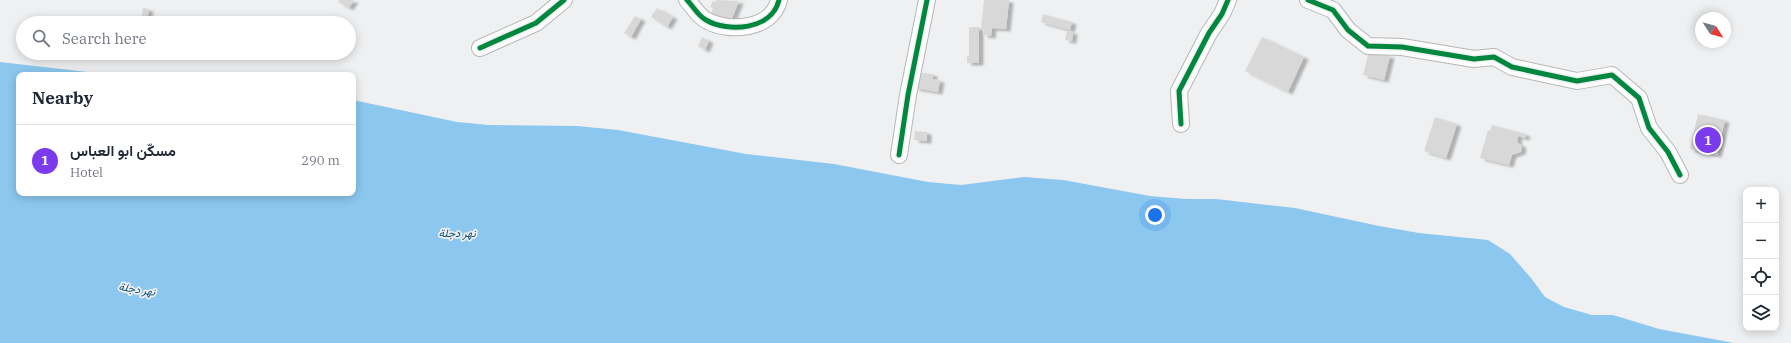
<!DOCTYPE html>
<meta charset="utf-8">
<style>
body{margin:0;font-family:"IBM Plex Serif",Vazirmatn,serif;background:#f2f2f3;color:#1f2937}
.controls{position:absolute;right:12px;bottom:12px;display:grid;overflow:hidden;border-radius:8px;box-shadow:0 2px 10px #0003}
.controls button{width:36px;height:36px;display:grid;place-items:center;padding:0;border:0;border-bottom:1px solid #e0e1e3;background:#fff;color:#1f2937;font:20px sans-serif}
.compass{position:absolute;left:1695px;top:12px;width:36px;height:36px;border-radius:50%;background:#fff;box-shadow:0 2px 10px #0003;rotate:126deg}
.you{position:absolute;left:1155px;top:215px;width:14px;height:14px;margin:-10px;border:3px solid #fff;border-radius:50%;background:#1a73e8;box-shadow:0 0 0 6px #1a73e833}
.badge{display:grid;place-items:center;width:26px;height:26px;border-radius:50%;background:#7c3aed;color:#fff;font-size:13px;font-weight:700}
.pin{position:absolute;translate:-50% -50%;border:2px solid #fff;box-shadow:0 1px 4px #0006}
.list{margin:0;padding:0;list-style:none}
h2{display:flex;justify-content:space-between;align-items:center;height:52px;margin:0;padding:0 16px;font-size:17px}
h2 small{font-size:13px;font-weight:400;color:#747a83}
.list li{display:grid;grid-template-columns:26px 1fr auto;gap:12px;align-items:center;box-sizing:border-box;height:72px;padding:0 16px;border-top:1px solid #e0e1e3}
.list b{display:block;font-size:15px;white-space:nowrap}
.list p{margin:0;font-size:13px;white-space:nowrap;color:#747a83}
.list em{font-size:13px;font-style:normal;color:#747a83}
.icon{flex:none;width:22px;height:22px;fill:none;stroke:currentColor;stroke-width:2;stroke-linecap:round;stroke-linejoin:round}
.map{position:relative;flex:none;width:1791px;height:343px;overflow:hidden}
.search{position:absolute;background:#fff;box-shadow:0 2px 10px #0003;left:16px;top:16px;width:340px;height:44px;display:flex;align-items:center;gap:10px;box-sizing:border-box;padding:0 14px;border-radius:22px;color:#747a83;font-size:15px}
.panel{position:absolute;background:#fff;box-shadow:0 2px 10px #0003;left:16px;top:72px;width:340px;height:124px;border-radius:8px}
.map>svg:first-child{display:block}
.water{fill:#8cc7ef}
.building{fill:#d8d8d8;filter:url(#shadow)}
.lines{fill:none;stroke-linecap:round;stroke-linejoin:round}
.street-casing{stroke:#b7b7b8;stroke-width:18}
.street{stroke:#fdfdfd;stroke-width:16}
.cycleway-casing{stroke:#eeeff2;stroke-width:8}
.cycleway{stroke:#00873e;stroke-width:5}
.labels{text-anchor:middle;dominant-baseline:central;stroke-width:3.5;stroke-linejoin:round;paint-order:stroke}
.water-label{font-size:11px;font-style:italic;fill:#0f5177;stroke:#eeeff2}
</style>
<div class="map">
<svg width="1791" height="343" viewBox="0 0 1791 343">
<defs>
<filter id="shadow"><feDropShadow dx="4.5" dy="2.5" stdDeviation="1" flood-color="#0004"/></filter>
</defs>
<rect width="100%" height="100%" fill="#eff0f1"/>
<path class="water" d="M0 62 114 75H19V193H353V100L457 122 488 125 577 126 618 130 746 154 834 164 928 182 961 185 1024 177 1063 180 1150 196 1187 199H1216L1295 208 1379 226 1419 233 1488 240 1510 254 1531 278 1545 297 1564 307 1592 315H1613L1659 329 1734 343H0Z"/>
<path class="building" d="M339 0H354L349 8 338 2Z
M716 0 739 1 731 21 711 14 713 8 710 7 713 1 716 2Z
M984 0H1009L1006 29 992 28 991 36 983 35 984 29H981Z
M143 8 149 9 147 20H141Z
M657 8 673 17 667 27 651 17Z
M1043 14 1072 22 1070 30 1041 22Z
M635 16 641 19 631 37 624 33Z
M969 27H979V63H967V56H969Z
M1067 31 1073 32 1072 41 1065 40Z
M702 37 709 41 705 50 698 46Z
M1262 37 1304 57 1288 92 1245 71Z
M1369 51 1390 56 1384 80 1363 75Z
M914 72 933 74V79L940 80 938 92 915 88Z
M1698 114 1725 120 1717 155 1690 149Z
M1435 117 1457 124 1446 158 1424 151Z
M1492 125 1526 134 1525 138 1518 136 1517 142 1522 146 1521 152 1512 155 1509 165 1480 158 1488 130 1490 131Z
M915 131 927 132V141L914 140Z"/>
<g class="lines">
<defs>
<path id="street" d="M687 0C693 6 698 16 706 20 728 33 772 30 779 0
M1308 0 1333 10 1348 30 1368 46 1402 47 1474 59 1494 57 1512 67 1577 81 1612 75 1639 98 1649 128 1668 152 1680 175
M480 48 536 23 564 0
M1181 124 1179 91 1209 33 1222 14 1228 0
M899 155 908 95 927 0"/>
</defs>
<use href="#street" class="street-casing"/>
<use href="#street" class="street"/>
<defs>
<path id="cycleway" d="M687 0C693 6 698 16 706 20 728 33 772 30 779 0
M1308 0 1333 10 1348 30 1368 46 1402 47 1474 59 1494 57 1512 67 1577 81 1612 75 1639 98 1649 128 1668 152 1680 175
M480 48 536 23 564 0
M1181 124 1179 91 1209 33 1222 14 1228 0
M899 155 908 95 927 0"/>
</defs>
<use href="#cycleway" class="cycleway-casing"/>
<use href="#cycleway" class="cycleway"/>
</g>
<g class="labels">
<g class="water-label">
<text x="457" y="233">نهر دجلة</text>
<text transform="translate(137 289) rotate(9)">نهر دجلة</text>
</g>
</g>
</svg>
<div class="controls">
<button>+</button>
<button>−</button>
<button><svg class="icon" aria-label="locate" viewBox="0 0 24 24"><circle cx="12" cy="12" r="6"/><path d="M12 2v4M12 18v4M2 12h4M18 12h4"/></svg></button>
<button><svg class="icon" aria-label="layers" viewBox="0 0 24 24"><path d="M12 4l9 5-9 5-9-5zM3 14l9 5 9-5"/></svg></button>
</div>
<svg class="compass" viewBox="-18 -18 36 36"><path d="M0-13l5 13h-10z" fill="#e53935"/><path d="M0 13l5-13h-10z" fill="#747a83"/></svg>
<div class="you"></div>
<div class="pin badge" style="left:1708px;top:140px">1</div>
<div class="search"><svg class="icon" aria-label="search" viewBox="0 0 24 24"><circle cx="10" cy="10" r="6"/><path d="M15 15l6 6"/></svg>Search here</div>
<section class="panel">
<h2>Nearby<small></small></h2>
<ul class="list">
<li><span class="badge">1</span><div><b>مسكّن ابو العباس</b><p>Hotel</p></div><em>290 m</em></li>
</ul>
</section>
</div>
